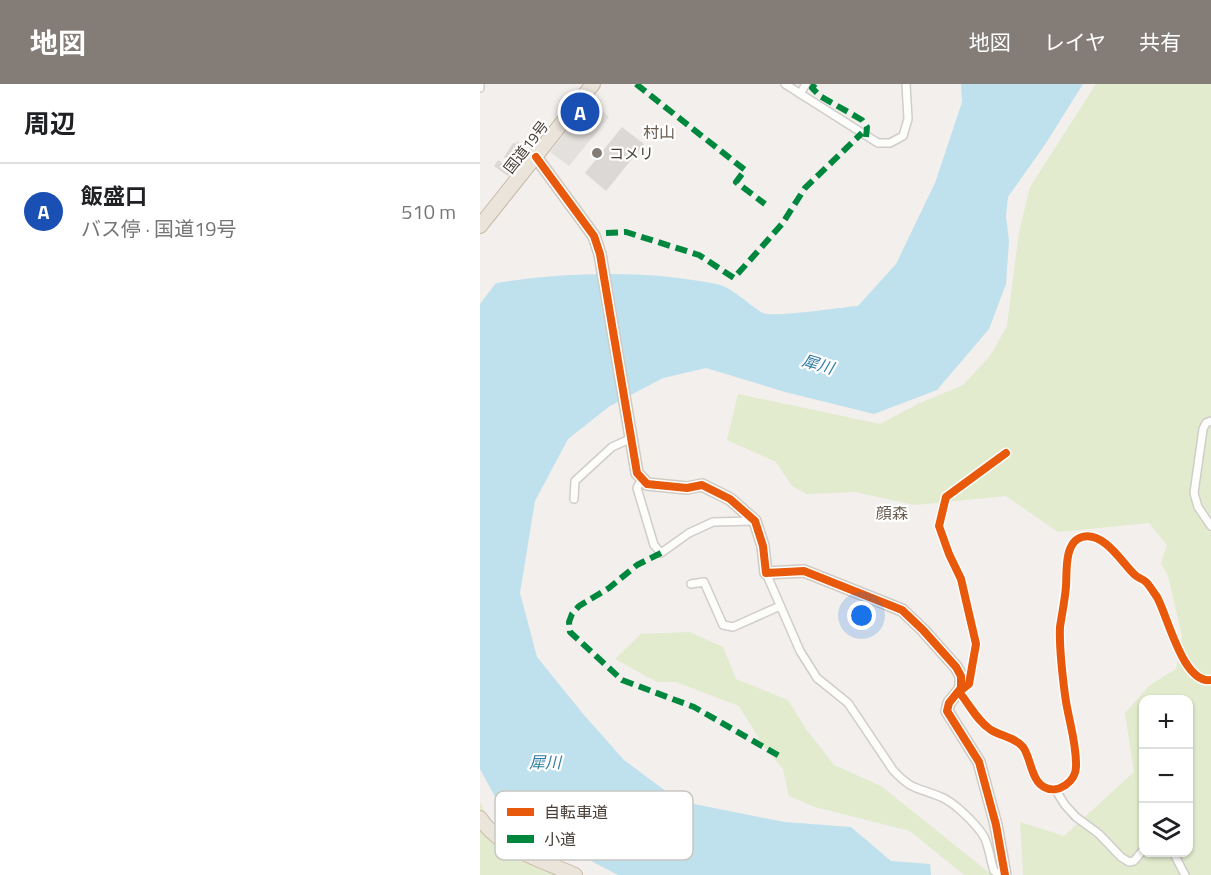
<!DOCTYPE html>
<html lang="ja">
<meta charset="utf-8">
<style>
body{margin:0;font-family:"Titillium Web","Noto Sans JP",sans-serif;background:#f6f6f6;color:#202124}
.controls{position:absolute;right:18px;bottom:18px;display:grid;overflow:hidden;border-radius:12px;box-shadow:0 2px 4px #0004}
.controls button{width:54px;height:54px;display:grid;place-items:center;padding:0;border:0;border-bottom:2px solid #e0e0e0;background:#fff;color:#202124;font:30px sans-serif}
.you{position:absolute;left:382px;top:532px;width:21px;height:21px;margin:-15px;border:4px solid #fff;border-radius:50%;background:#1a73e8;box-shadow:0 0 0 9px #1a73e833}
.badge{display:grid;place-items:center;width:39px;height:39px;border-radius:50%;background:#847d77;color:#fff;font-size:20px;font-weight:700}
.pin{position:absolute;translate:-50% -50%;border:3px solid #fff;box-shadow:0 2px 6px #0006}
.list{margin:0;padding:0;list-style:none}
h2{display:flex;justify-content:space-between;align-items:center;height:78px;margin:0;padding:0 24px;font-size:26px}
h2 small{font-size:20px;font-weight:400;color:#757577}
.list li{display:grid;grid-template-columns:39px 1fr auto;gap:18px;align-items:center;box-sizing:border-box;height:96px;padding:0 24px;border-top:2px solid #e0e0e0}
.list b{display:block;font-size:22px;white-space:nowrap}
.list p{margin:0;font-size:20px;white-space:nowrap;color:#757577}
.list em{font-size:20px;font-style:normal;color:#757577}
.icon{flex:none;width:33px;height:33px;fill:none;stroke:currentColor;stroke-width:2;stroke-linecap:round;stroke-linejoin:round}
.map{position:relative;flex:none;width:731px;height:791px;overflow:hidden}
header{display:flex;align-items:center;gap:36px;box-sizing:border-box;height:84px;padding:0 30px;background:#847d77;color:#fff}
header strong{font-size:28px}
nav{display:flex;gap:33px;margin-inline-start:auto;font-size:21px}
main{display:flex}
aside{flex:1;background:#fff}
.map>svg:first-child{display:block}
.green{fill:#e2ebcd;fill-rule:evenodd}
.parking{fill:#e4e0dd}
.water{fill:#bfe0ed}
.building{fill:#dcd8d5}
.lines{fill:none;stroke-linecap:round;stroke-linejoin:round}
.street-casing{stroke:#d0cdca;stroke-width:10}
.secondary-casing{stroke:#d0cbc3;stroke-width:14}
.highway-casing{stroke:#c9baa8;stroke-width:16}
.street{stroke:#fdfdfc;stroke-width:7}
.secondary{stroke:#f7f4f0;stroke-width:10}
.highway{stroke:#ebe4db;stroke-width:14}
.quiet{stroke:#00873e;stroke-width:6;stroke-dasharray:12 6;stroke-linecap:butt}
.cycleway-casing{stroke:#fff;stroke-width:11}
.cycleway{stroke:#e8590c;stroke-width:8}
.poi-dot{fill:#847d77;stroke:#fff;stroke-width:2}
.labels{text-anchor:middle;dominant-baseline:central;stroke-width:4.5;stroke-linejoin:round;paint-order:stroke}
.street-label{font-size:15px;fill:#484038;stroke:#fff}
.poi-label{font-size:15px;fill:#484038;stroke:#fff;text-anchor:start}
.neighbourhood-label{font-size:16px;fill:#6a5d50;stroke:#fff}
.water-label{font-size:16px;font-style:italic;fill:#307ca1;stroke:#fff}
.key{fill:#fff;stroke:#c8c6c3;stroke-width:1.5}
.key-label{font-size:16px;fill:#484038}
</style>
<header>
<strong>地図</strong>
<nav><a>地図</a><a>レイヤ</a><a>共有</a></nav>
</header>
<main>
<aside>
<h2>周辺<small></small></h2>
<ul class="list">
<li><span class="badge" style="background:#1a4fb4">A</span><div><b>飯盛口</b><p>バス停 · 国道19号</p></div><em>510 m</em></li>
</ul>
</aside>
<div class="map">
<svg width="731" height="791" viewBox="0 0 731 791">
<rect width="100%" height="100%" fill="#f2efec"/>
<path class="green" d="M616 0H731V791H543L540 738 584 752 654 688 645 629 670 601 696 585 702 552 688 492 681 479 687 461 669 439 578 448 526 412 435 421 375 408 327 410 312 402 296 378 247 356 258 310 400 340 438 320 483 301 510 272 527 242 539 148 550 103ZM664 616H708V768H664Z
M210 548 243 563 256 595 308 616 326 645 354 681 401 702 512 791H484L430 747 335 723 309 712 303 685 285 664 259 622 196 598H177L135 575 161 550Z
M0 718 25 769 77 791H0Z"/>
<path class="parking" d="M111 17 129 33 89 82 70 68Z"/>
<path class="water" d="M481 0H603L566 59 528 113 526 132 529 157 526 200 509 245 457 306 394 330 305 308 226 284 183 294 130 322 88 355 55 417 40 509 57 573 104 631 144 676 199 717 304 738 371 743 411 777 450 780 451 791H138L88 765 20 722 0 685V220L16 199C89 188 164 186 236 200 253 203 268 221 283 229 293 234 363 223 378 222L416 180 455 99 482 18Z"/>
<path class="building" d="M142 43 164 60 126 107 105 89Z
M37 57 49 67 37 83 24 73 33 59 36 60Z
M18 76 33 86 28 92 14 82Z"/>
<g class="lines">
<defs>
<path id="street" d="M305 0 398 59H410L423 52 428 35 426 0
M0 4V0
M320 10 326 0
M731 337 726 339 723 345 714 409 718 423 731 442
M526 369 466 413 459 442 469 470 481 495 496 560 489 600 479 608C490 621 497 637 511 646 521 652 536 654 543 663 551 674 551 696 564 703 578 711 596 697 596 683 597 659 588 635 585 611 582 588 579 565 580 543 582 529 585 516 586 502 587 488 584 458 602 453 624 447 642 479 655 491 658 494 663 495 666 498 670 502 674 509 677 513 688 533 703 600 731 596
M162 395 157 404 174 461 181 469 209 449 233 438 275 437
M94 415 95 397 132 363 152 354
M286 489 320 567 337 594 368 619 413 686C432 707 438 703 461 713 474 718 495 739 503 751 509 760 510 776 514 787L521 791
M211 500 224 498 243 541 253 543 300 522
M575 705 585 721 596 733 619 750 641 773 649 778 654 777 664 765
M693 768 705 791"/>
<path id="secondary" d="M56 73 114 152 120 170 157 389 167 400 207 404 222 401 250 415 275 437 283 462 286 489 324 487 422 526 443 546 476 583 481 592V604L469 619 467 627 499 678 516 741 525 791"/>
<path id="highway" d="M0 142 113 0
M0 734C20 765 64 777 95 791"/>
</defs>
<use href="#street" class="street-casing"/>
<use href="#secondary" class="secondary-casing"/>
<use href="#highway" class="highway-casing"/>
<use href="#street" class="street"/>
<use href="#secondary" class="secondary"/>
<use href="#highway" class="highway"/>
<path class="quiet" d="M156 0 265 86 256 98 285 120
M335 0 332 4 340 12 382 36 387 43 386 53
M126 149 146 148 219 171 254 194 302 140 325 104 382 49
M181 469 157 481 129 504 99 522 92 530 89 538 90 548 142 596 214 623 303 674"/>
<defs>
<path id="cycleway" d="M56 73 114 152 120 170 157 389 167 400 207 404 222 401 250 415 275 437 283 462 286 489 324 487 422 526 443 546 476 583 481 592V604L469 619 467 627 499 678 516 741 525 791
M526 369 466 413 459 442 469 470 481 495 496 560 489 600 479 608C490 621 497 637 511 646 521 652 536 654 543 663 551 674 551 696 564 703 578 711 596 697 596 683 597 659 588 635 585 611 582 588 579 565 580 543 582 529 585 516 586 502 587 488 584 458 602 453 624 447 642 479 655 491 658 494 663 495 666 498 670 502 674 509 677 513 688 533 703 600 731 596"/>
</defs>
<use href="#cycleway" class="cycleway-casing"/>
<use href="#cycleway" class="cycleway"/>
</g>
<circle class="poi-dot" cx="117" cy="69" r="6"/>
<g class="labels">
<g class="street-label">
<text transform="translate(46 63) rotate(-52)">国道19号</text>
</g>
<g class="poi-label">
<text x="129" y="69">コメリ</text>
</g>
<g class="neighbourhood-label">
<text x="179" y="48">村山</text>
<text x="412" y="429">顔森</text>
</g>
<g class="water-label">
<text transform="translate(338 280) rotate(16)">犀川</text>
<text x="65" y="678">犀川</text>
</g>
</g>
<rect x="15" y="707" width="198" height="69" rx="9" class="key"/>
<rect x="27" y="724" width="27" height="8" fill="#e8590c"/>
<rect x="27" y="751" width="27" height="8" fill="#00873e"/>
<g class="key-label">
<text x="64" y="734">自転車道</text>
<text x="64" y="761">小道</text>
</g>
</svg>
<div class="controls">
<button>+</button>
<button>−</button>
<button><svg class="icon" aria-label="layers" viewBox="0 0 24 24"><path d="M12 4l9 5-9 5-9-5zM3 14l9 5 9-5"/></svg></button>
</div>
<div class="you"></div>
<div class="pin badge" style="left:100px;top:28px;background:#1a4fb4">A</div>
</div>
</main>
